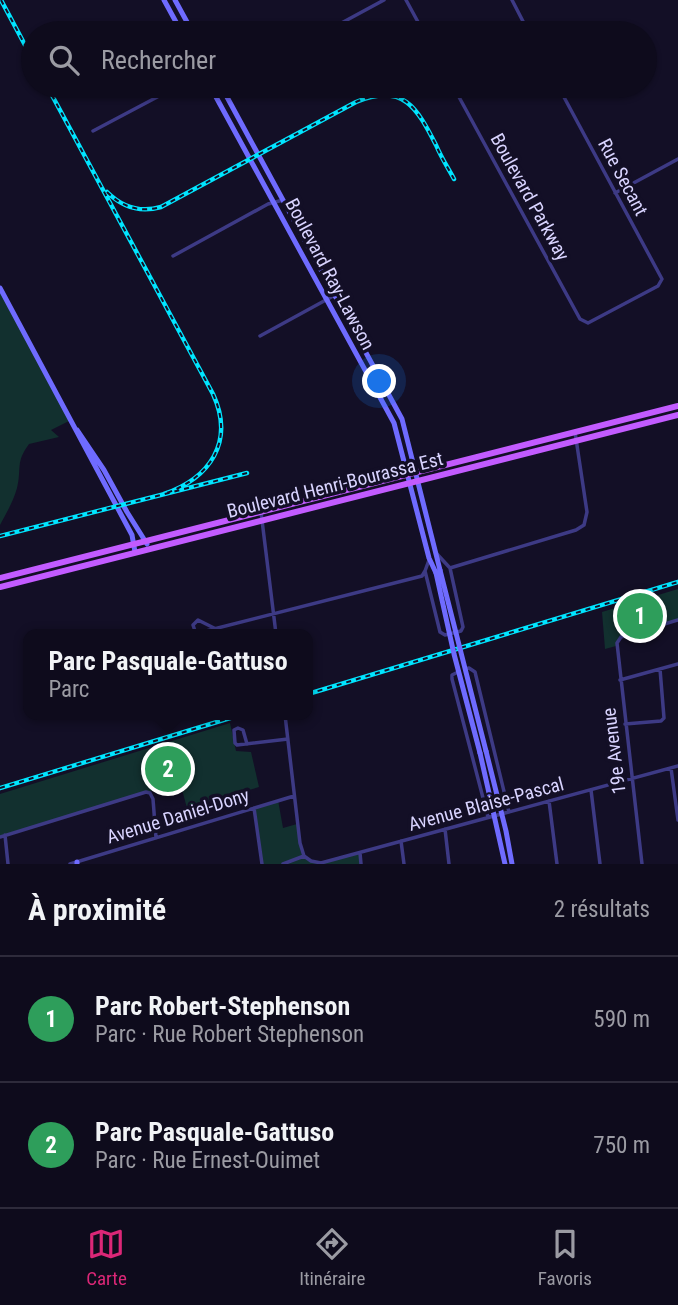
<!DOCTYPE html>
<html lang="fr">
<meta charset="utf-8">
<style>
body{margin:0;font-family:"Roboto Condensed",sans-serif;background:#1c1929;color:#f1f3f6}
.you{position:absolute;left:380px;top:382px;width:24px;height:24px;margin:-18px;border:5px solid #fff;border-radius:50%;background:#1a73e8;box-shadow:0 0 0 10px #1a73e833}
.badge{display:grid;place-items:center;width:46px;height:46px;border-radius:50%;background:#db2777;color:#fff;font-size:23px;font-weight:700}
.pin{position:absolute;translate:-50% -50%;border:4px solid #fff;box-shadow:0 2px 7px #0006}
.popup{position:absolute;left:23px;top:629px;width:290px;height:91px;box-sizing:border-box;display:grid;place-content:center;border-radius:14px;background:#0e0b1c;filter:drop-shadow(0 2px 5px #0005);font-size:23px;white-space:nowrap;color:#9b9ba3}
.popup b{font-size:26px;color:#f1f3f6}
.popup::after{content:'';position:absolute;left:50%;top:100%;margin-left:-14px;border:14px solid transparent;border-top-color:#0e0b1c}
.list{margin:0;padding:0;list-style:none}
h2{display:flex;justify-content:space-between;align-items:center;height:91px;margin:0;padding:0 28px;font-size:30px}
h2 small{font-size:23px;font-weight:400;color:#9b9ba3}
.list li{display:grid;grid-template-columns:46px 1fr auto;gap:21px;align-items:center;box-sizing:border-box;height:126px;padding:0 28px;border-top:2px solid #2e2b3b}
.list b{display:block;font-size:26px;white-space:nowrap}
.list p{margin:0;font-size:23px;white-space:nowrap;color:#9b9ba3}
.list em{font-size:23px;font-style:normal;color:#9b9ba3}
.icon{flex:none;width:38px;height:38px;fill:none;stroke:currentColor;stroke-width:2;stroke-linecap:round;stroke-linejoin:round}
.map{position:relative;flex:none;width:678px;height:864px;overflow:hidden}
.search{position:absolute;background:#0e0b1c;box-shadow:0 2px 5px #0004;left:21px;right:21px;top:21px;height:77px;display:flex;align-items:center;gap:18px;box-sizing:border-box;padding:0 24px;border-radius:38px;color:#9b9ba3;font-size:26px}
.sheet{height:343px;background:#0e0b1c}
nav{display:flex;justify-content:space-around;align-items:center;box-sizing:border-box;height:98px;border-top:2px solid #2e2b3b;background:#0e0b1c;font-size:19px;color:#9b9ba3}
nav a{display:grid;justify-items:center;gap:4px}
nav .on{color:#db2777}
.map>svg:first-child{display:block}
.green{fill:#12302f}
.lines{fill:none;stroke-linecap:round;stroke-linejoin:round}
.street{stroke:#3d3a85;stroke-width:3.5}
.secondary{stroke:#6f6bff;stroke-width:5}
.primary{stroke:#c25bff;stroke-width:6}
.rail-casing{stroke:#00e5ff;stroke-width:4.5}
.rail{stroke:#130f26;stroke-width:2;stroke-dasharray:5;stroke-linecap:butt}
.secondary-bridge{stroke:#6f6bff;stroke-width:5}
.labels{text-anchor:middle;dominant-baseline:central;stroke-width:7;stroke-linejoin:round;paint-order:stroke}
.street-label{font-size:19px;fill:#d9d4ff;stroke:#130f26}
</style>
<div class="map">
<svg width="678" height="864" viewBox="0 0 678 864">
<rect width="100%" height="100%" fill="#130f26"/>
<path class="green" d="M0 289 71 420 51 430 59 437 29 444C15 463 22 468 17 488 13 502 7 512 0 525Z
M678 589V620L621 637 616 646 605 649 602 612Z
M230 723 236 751 251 752 259 787 187 808 181 786 146 792 0 836V794Z
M278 800 283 828 297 824 301 852 314 863 360 853 361 864H261L254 808Z"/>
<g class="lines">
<path class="street" d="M406 0 424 33
M512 0 529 33
M323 33 384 0
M453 86 580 319 588 323 658 286 662 279 558 86
M214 92 225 86
M93 131 178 86
M615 193 678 159
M173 256 268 204 283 200
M260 336 335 295
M261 512 276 634
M429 560 425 571 440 632 445 635 461 631 463 627 450 568 437 554
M450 568 576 530 584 525 587 512 575 432
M214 628 198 620 193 625 195 631 202 632 422 576 425 571
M465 669 469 668 475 672 509 812
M458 672 452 675V679L488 817
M620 680 678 664
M285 715 300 843 304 856
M625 724 661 721 664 718 660 669
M247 744 243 730 238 728 234 730 235 743 237 745 288 739
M671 768 678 820
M591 790 600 864
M549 801 557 864
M254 808 262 864
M445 829 449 864
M5 835 8 864
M0 837 146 792 150 793 153 799 156 838
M401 841 404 864
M360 853 361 864
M304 856 311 861 321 863 678 766
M70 864 294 796
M283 864 304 856
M642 864 617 643 621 637 678 620"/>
<path class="secondary" d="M164 0 182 33
M175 0 193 33
M210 86 394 423 429 558 436 573
M221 86 402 419 440 570
M0 288 132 535 135 552
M77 430 104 470 127 512 147 544
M486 751 506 831 512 864
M480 753 505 864
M77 862V864"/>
<path class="primary" d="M0 578 678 406
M0 587 678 415"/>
<defs>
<path id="rail" d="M1 0 33 60
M47 86 213 394C235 442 210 478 164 494
M107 192C122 207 140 213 161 207L356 102C403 82 417 108 436 145 441 157 448 168 454 179
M0 536 247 473
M308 694 678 582
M0 788 240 715"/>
</defs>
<use href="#rail" class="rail-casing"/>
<use href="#rail" class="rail"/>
<path class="secondary-bridge" d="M440 570 486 751
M436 573 454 654 480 753"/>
</g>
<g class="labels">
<g class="street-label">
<text transform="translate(623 177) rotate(62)">Rue Secant</text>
<text transform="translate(530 197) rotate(61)">Boulevard Parkway</text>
<text transform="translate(330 274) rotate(62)">Boulevard Ray-Lawson</text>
<text transform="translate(335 485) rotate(-14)">Boulevard Henri-Bourassa Est</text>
<text transform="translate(614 751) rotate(-97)">19e Avenue</text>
<text transform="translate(486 804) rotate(-15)">Avenue Blaise-Pascal</text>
<text transform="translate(178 816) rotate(-17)">Avenue Daniel-Dony</text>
</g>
</g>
</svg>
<div class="you"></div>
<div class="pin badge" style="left:640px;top:616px;background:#2e9e5b">1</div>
<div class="pin badge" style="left:168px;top:769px;background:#2e9e5b">2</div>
<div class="popup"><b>Parc Pasquale-Gattuso</b>Parc</div>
<div class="search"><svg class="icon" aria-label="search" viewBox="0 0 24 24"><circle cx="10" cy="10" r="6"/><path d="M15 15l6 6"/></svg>Rechercher</div>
</div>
<section class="sheet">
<h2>À proximité<small>2 résultats</small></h2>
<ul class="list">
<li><span class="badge" style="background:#2e9e5b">1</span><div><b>Parc Robert-Stephenson</b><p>Parc · Rue Robert Stephenson</p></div><em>590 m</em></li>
<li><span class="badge" style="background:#2e9e5b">2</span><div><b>Parc Pasquale-Gattuso</b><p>Parc · Rue Ernest-Ouimet</p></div><em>750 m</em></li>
</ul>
</section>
<nav>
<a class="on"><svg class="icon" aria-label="map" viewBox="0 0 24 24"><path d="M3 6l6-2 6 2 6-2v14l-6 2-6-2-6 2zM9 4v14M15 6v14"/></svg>Carte</a>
<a><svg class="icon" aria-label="directions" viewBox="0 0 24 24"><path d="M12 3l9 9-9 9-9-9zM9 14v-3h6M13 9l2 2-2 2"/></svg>Itinéraire</a>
<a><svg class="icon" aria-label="saved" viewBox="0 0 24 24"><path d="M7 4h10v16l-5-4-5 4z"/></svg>Favoris</a>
</nav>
